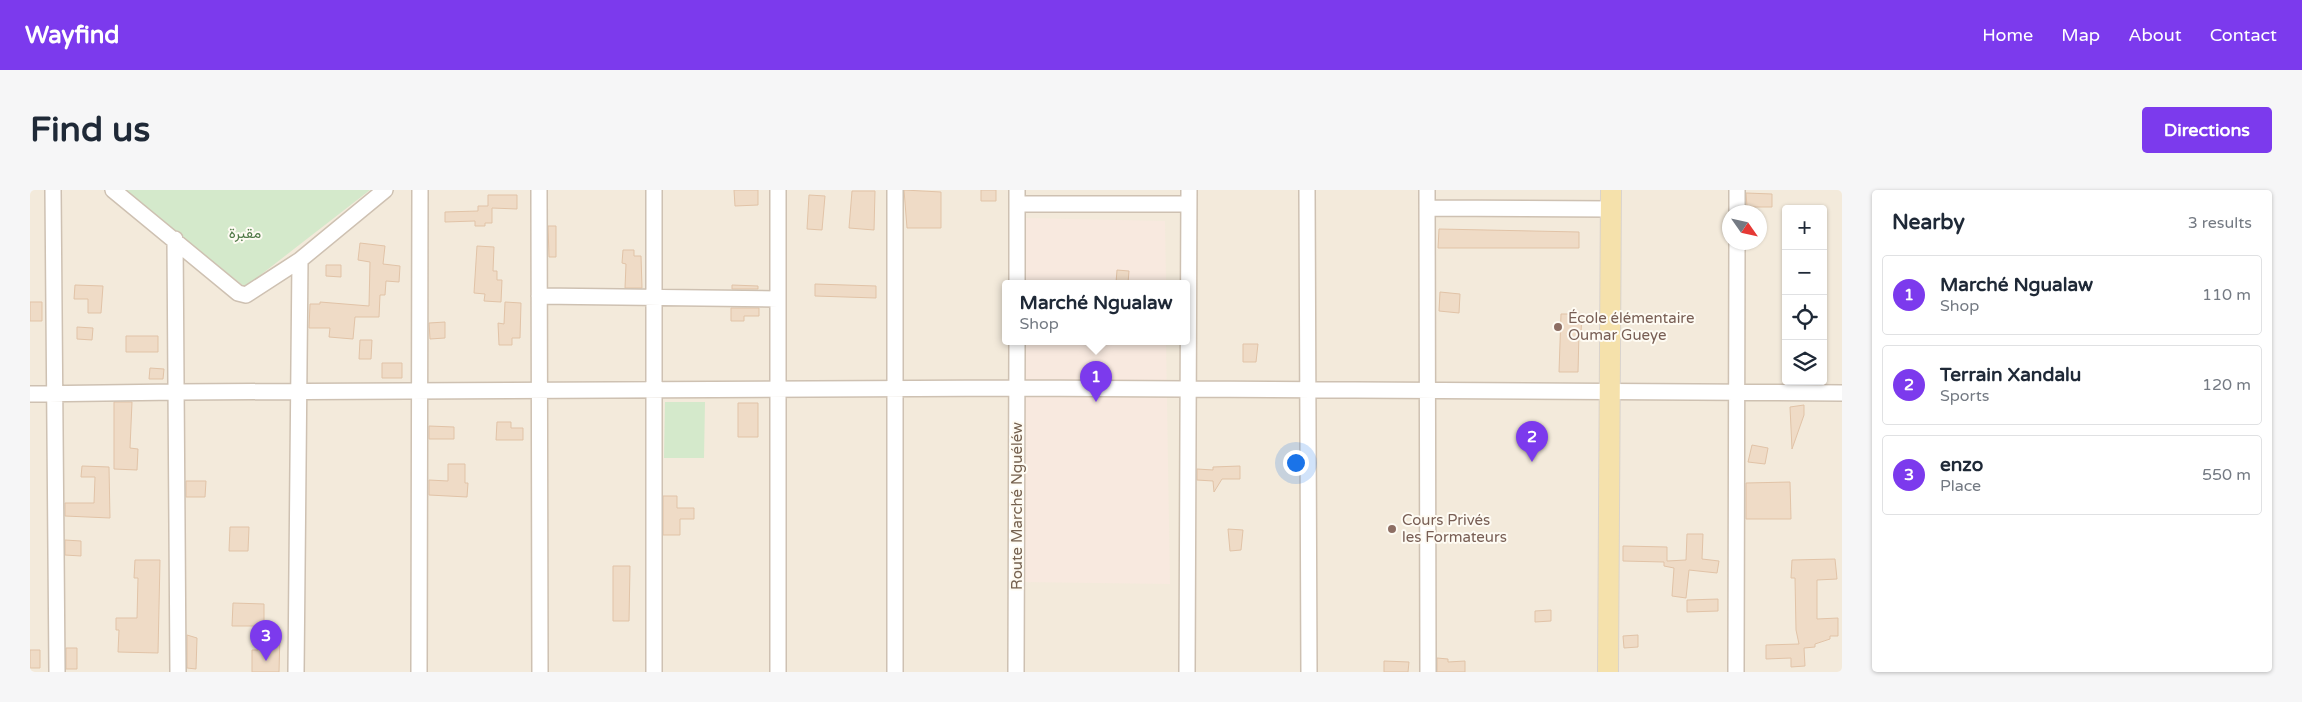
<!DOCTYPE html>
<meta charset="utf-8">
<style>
body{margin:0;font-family:"Varela Round",Vazirmatn,sans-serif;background:#f6f6f7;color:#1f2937}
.controls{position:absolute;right:15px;top:15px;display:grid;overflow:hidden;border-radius:5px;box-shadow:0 1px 4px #0004}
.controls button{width:45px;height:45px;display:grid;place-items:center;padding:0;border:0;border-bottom:1px solid #e0e1e3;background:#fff;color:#1f2937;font:25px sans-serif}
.compass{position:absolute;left:1692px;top:15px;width:45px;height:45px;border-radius:50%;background:#fff;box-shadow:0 1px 4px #0004;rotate:124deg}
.you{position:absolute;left:1265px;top:272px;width:18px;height:18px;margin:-12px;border:4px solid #fff;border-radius:50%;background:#1a73e8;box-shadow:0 0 0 8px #1a73e833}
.badge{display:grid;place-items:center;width:32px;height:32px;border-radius:50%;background:#7c3aed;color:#fff;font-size:16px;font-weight:700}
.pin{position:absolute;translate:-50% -41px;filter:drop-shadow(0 1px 2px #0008)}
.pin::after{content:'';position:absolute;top:26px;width:18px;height:15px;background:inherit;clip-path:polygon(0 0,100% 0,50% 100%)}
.popup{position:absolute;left:972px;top:90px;width:188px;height:65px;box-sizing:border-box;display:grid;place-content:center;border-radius:5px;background:#fff;filter:drop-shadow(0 1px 4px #0005);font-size:16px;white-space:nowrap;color:#747a83}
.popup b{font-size:19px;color:#1f2937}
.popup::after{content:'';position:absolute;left:50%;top:100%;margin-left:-10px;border:10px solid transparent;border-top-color:#fff}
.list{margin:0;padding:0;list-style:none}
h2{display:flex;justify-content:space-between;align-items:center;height:65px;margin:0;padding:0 20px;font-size:21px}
h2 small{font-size:16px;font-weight:400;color:#747a83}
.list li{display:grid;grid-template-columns:32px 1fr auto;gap:15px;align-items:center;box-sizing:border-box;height:80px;margin:0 10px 10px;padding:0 10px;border:1px solid #e0e1e3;border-radius:5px}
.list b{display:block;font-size:19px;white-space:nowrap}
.list p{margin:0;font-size:16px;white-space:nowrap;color:#747a83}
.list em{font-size:16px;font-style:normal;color:#747a83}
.icon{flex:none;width:28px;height:28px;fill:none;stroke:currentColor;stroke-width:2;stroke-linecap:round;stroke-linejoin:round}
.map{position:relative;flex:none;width:1812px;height:482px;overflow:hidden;border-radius:5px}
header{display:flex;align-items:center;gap:30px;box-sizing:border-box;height:70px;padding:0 25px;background:#7c3aed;color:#fff}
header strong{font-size:24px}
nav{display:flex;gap:28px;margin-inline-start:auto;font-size:18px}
.intro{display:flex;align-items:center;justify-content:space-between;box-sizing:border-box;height:120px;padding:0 30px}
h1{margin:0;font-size:35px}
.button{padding:12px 22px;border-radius:5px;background:#7c3aed;color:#fff;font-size:18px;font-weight:700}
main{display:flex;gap:30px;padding:0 30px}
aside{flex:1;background:#fff;border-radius:5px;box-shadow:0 1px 4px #0004}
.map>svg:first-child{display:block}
.residential{fill:#f3eadb;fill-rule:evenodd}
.commercial{fill:#f8e9df}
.green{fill:#d4e9cb}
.building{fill:#efdbc6;stroke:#e1c3a7}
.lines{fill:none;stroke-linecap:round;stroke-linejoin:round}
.minor-casing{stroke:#cec1b2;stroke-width:18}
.major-casing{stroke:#d9d3ce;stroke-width:22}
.minor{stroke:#fff;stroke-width:15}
.major{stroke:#f5e1ab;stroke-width:20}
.education-dot{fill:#8d6e63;stroke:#fefbf3;stroke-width:2}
.labels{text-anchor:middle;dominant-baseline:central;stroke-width:4;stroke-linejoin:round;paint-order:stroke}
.park-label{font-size:15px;fill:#527b49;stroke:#fefbf3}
.education-label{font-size:15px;fill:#785e54;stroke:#fefbf3;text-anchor:start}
.street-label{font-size:15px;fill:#766250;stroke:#fefbf3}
</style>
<header>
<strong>Wayfind</strong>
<nav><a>Home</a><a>Map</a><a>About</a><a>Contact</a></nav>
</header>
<div class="intro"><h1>Find us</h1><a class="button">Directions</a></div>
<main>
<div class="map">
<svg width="1812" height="482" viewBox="0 0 1812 482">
<rect width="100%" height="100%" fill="#fcf7ed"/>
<path class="residential" d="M0 0H1812V482H0ZM1756 19H1793V191H1756ZM1700 22H1730V52H1700ZM976 93H1156V151H976Z"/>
<path class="commercial" d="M995 28 1135 31 1136 93H995Z
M994 151H1136L1140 394 992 392Z"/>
<path class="green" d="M93 0H340L215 97Z
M635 212H675L674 268H634Z"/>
<path class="building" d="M704 0H728V15L705 16Z
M874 0 911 2V38H877Z
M951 0H966V11H951Z
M822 1H845L844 40 819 38Z
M1716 3 1742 4V17H1717Z
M458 5H487V19L462 18V33H455V36H445V31L415 32V22L448 21V16H458Z
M779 5 795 6 792 40 777 39Z
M518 36H526V67H519Z
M1409 39 1549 42V58H1408Z
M330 53 355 56 353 74 370 76 369 92 356 91 355 105H350L349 127H325L323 149 299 147 300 138H279L280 114H290V112L339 116 340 72 328 70Z
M447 56 464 57 463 81H467V90H472L471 112 454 111 455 104 444 103Z
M593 60H604V66H611L612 98H595L596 74 592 73Z
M296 75H311V87L296 86Z
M1087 80 1099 81 1098 93H1086Z
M785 94 846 96V108L785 106Z
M45 95 73 96 71 123H58V109H44Z
M702 95 728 96V99H702Z
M1410 102 1430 104 1429 123 1409 121Z
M0 112H12V131H0Z
M475 112 491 113 490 148H482V155H469L468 133 474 134Z
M701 118H729V126H714V131H701Z
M1531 124H1552L1551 143H1549L1548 182H1529Z
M415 132V148L400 149 399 133Z
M47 137 63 138 62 150 47 149Z
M96 146H128V162H96Z
M330 150H342L341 169H329Z
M1213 154H1228L1226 172H1213Z
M352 173H372V188H352Z
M120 178 134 179 133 189H119Z
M84 212H102L100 258 108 259 107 280 84 279Z
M708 213H728V247H708Z
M1774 215V225L1762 259 1760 217Z
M467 232H481V238H493V250H466Z
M399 236 424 237V249H399Z
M1722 255 1738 258 1735 274 1718 272Z
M418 274H435V293H438L437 307 399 305V290L418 291Z
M52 276 79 277 80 328 35 326V313H64L65 287H51Z
M1210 276V289H1192L1184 302 1183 291 1167 290V279L1183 280V277Z
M156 291H176L175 307H156Z
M1760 292 1761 329H1716V293Z
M633 306H647V318H664V329H650V345H633Z
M200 337H219L218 361H199Z
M1198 339 1213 340 1211 360 1200 361Z
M1657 344H1673L1672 369 1689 371 1687 383 1659 380 1656 408 1642 406 1644 378 1634 376V372L1593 371V356L1637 357V371L1656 370Z
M35 350 51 351V366L35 365Z
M1805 369 1807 389 1787 390V429L1808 428V446H1800V449L1785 454V457L1774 458 1775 476 1761 477V468L1736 469V455L1769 454 1766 440 1765 388H1761L1762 370Z
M105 370H130L128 463 88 462 89 440H86V428H107L108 388H104Z
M583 376H600L599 431H583Z
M1688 409V421L1657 422V410Z
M203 413 234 414V436H202Z
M1521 420V431L1505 432V421Z
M228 441 250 442 249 482H222V460H228Z
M157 445 167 448 166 479 157 478Z
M1608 445V457L1594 458 1593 446Z
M36 458H47V479H36Z
M0 460H10V478H0Z
M1407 468 1418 469V472L1435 471V482H1407Z
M1354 471 1379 472 1378 482H1354Z"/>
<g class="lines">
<defs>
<path id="minor" d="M23 0 27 482
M83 0 208 103 216 105 270 70 355 0
M509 0 510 482
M1277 0 1279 482
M1397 0 1398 482
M987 14H1159
M1397 18 1581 19
M1707 22V0
M145 49 148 482
M987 93V0
M509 106 748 109
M0 204 147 202 987 198 1812 203
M266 482 270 70
M389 482 390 0
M624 482V0
M748 482V0
M865 482V0
M986 482 987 151
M1157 482 1159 0
M1706 482 1707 52"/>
<path id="major" d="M1578 482 1581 0"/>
</defs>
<use href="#minor" class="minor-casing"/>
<use href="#major" class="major-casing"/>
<use href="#minor" class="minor"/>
<use href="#major" class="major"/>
</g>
<g class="education-dot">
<circle cx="1528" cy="137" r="5"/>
<circle cx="1362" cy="339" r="5"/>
</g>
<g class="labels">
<g class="park-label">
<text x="215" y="43">مقبرة</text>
</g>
<g class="education-label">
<text x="1538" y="128">École élémentaire<tspan x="1538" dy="17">Oumar Gueye</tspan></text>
<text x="1372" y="330">Cours Privés<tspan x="1372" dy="17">les Formateurs</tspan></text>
</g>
<g class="street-label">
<text transform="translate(987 316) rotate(-90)">Route Marché Nguéléw</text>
</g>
</g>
</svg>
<div class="controls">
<button>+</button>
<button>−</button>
<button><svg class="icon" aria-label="locate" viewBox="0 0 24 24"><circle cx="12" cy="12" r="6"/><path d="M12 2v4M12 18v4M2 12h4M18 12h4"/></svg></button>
<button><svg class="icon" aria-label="layers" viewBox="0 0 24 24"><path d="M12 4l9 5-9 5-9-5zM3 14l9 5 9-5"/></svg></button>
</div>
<svg class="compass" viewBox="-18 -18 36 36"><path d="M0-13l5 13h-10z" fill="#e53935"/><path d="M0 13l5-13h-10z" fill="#747a83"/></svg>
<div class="you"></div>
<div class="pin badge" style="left:1066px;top:212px">1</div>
<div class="popup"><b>Marché Ngualaw</b>Shop</div>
<div class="pin badge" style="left:1502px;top:272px">2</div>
<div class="pin badge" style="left:236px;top:471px">3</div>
</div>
<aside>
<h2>Nearby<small>3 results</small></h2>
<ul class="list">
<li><span class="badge">1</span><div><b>Marché Ngualaw</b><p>Shop</p></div><em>110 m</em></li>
<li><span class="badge">2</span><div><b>Terrain Xandalu</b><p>Sports</p></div><em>120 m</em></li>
<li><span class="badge">3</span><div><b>enzo</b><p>Place</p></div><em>550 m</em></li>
</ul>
</aside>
</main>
